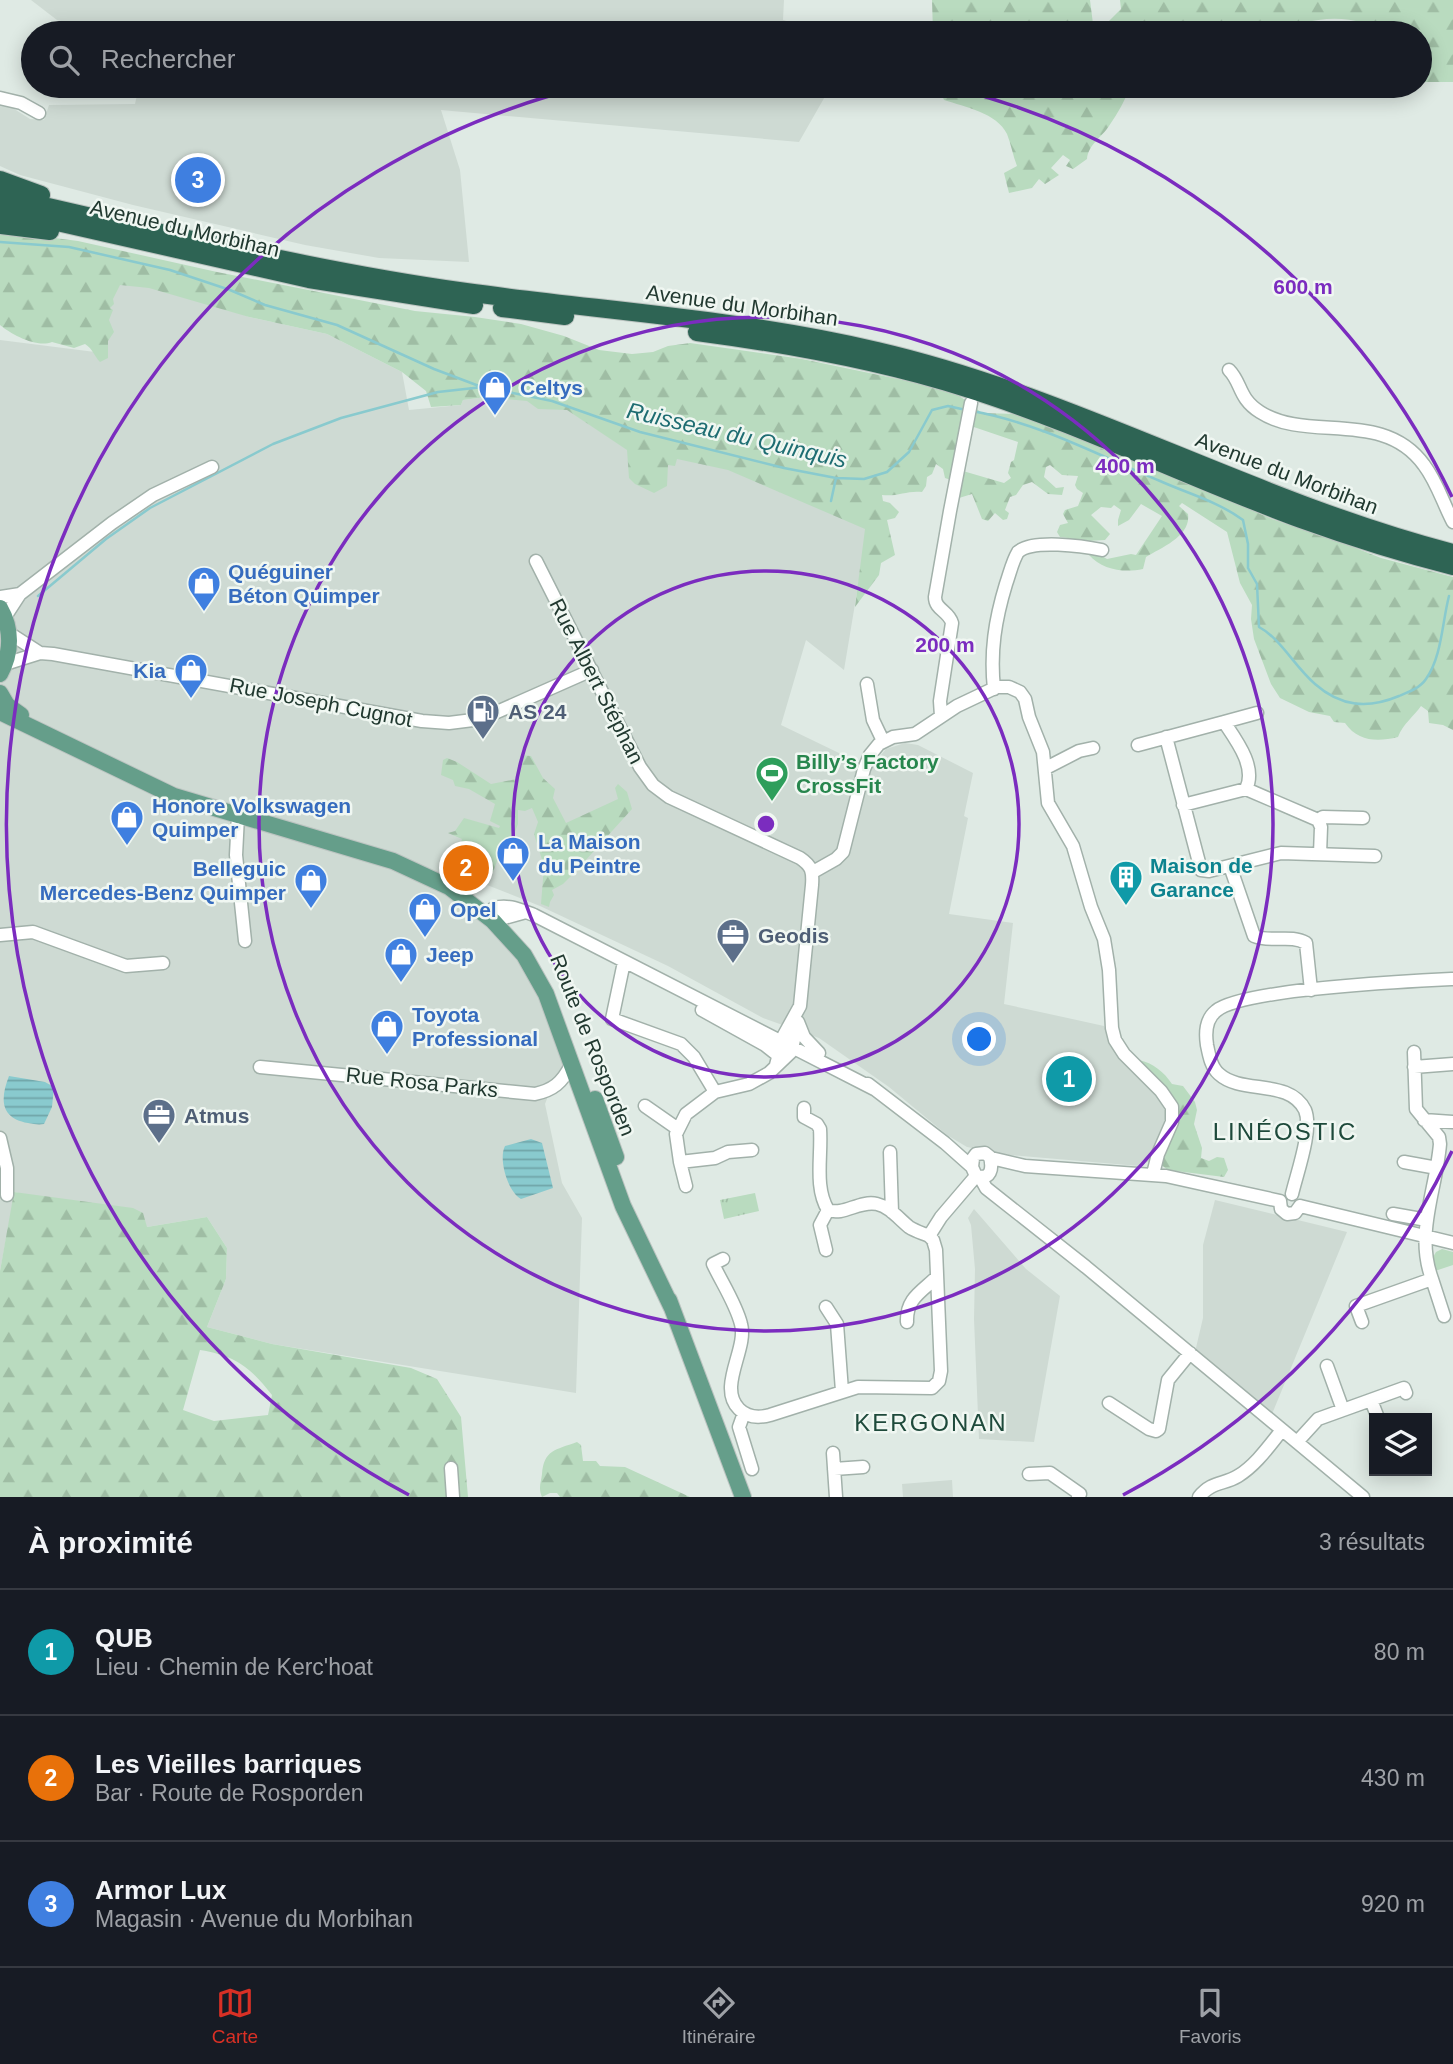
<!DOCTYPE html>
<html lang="fr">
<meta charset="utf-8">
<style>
body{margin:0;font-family:Helvetica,sans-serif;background:#242831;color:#f1f3f6}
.controls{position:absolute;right:21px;bottom:21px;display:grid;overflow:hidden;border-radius:0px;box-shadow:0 4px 18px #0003}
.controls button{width:63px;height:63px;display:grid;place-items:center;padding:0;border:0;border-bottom:2px solid #363941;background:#171b24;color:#f1f3f6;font:35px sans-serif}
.you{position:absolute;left:980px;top:1040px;width:24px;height:24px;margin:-18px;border:5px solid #fff;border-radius:50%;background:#1a73e8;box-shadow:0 0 0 10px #1a73e833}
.badge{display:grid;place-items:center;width:46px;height:46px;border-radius:50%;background:#d93025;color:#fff;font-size:23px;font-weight:700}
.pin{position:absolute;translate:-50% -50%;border:4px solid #fff;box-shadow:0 2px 7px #0006}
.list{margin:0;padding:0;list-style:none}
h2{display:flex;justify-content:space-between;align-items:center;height:91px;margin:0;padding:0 28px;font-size:30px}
h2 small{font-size:23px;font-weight:400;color:#9ea1a6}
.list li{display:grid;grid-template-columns:46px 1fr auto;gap:21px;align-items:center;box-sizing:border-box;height:126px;padding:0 28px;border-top:2px solid #363941}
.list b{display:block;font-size:26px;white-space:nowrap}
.list p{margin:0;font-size:23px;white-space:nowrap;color:#9ea1a6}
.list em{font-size:23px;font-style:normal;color:#9ea1a6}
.icon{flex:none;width:38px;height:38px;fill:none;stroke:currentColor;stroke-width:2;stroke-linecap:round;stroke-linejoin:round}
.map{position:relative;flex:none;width:1453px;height:1497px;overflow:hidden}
.search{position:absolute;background:#171b24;box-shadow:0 4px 18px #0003;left:21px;right:21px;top:21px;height:77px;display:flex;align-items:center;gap:18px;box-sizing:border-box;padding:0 24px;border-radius:38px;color:#9ea1a6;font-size:26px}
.sheet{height:469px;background:#171b24}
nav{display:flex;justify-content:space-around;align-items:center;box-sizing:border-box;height:98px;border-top:2px solid #363941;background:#171b24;font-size:19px;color:#9ea1a6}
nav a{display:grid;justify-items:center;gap:4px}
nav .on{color:#d93025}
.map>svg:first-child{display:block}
.built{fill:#cedad3}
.grass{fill:#b9dbbf}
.forest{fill:url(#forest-firs);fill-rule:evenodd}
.park{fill:url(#park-tufts)}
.water{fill:url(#water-rules)}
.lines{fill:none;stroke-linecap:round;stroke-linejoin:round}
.stream{stroke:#89cace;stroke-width:2.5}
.minor-casing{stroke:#a2b1aa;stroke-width:15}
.major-casing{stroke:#bcc4c1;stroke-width:18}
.highway-casing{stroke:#bcc4c1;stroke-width:20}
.minor{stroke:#fff;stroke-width:12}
.major{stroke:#659e8a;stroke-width:16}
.highway{stroke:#2e6454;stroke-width:18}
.ring{fill:none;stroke:#7b2cbf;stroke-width:3.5}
.labels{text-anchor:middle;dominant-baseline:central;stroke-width:5;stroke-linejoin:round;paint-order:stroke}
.street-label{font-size:21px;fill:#213930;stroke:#f0f7f2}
.shop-label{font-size:21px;font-weight:bold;fill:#366cbe;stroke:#f0f7f2;text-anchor:start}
.service-label{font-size:21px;font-weight:bold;fill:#4e5e75;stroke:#f0f7f2;text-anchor:start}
.leisure-label{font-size:21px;font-weight:bold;fill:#27864d;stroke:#f0f7f2;text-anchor:start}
.culture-label{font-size:21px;font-weight:bold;fill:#0d838f;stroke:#f0f7f2;text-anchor:start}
.water-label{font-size:23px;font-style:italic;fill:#1e6d72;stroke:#f0f7f2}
.quarter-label{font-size:24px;letter-spacing:2px;fill:#1e4a3b;stroke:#f0f7f2}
.centre{fill:#7b2cbf;stroke:#f0f7f2;stroke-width:3.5}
.ring-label{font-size:21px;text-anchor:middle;font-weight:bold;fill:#7b2cbf;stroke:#f0f7f2;stroke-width:5;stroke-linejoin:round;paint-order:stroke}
</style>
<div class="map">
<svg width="1453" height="1497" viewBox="0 0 1453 1497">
<defs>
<pattern id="forest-firs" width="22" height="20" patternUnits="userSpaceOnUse" patternTransform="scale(1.75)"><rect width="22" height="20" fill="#b9dbbf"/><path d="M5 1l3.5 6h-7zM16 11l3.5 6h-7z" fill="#9fbda4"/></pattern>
<pattern id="park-tufts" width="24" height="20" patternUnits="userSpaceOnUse" patternTransform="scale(1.75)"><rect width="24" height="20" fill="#b9dbbf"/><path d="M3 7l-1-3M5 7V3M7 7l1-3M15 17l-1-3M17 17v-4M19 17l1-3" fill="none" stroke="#9fbda4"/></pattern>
<pattern id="water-rules" width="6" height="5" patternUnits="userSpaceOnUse" patternTransform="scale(1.75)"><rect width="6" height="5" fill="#89cace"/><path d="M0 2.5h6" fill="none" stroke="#70a5a8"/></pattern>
</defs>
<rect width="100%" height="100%" fill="#dfeae4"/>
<path class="built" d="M31 0H784L783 20 832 33H109L57 20Z
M139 86H831L799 142 441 110 460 170 469 262 379 258 305 245 133 205 20 175 0 166V103L8 105 30 119 44 120 49 105 135 104Z
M115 264 249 317 327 334 402 372 409 410 461 405 463 400 486 397 528 394 874 490 844 670 806 640 781 725 870 768 886 749 905 743 918 745 973 773 964 816 968 818 949 914 1013 923 1004 1004 1104 1026 1117 1053 1154 1087 1168 1109 1152 1160 1139 1166 1009 1155 967 1147 947 1135 889 1087 819 1038 763 1018 668 966 540 906 487 885 464 902 510 943 537 988 565 1064 553 1083 545 1104 562 1183 582 1218 576 1393 272 1344 207 1327 226 1279 227 1248 207 1217 147 1227 15 1192 0 1271V340L103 353Z
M1215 1200 1347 1232 1272 1414 1195 1352 1203 1318V1245Z
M974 1209 1026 1269 1060 1296 1034 1442 979 1439 974 1319 975 1269 971 1225 968 1218Z
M952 1480 953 1497H903L902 1484Z"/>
<path class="grass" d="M1442 1249 1453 1252V1265L1435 1271 1432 1259 1436 1252Z"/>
<path class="forest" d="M932 0H1090L1093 24 1100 30 1121 9 1120 0H1453V82H1420V33H1382C1377 27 1371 26 1363 23 1332 13 1301 22 1271 33H933Z
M938 86H1131C1125 100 1118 113 1109 126 1102 137 1088 145 1087 159L1073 169 1066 166 1070 160 1063 155 1051 168 1059 175 1045 184 1039 179 1032 188 1009 193 1004 173 1017 166C1013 156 1011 144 1007 134 997 113 965 107 944 100Z
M0 231 78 241 217 272 415 311 475 317 521 324 564 336 599 350 632 354 653 352 668 346 690 343 802 359 927 385 957 394 982 413 1016 414 1109 447 1272 519 1348 545 1381 558 1453 577V730L1443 725 1429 723 1428 711 1421 706C1414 716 1403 724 1398 737 1378 742 1358 742 1345 723L1334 722 1330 716 1309 712 1280 698 1271 684 1254 639 1251 619 1252 605 1240 583 1227 532 1182 503 1179 506 1188 514C1191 536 1162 547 1146 557L1143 569C1124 573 1102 570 1089 555L1093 551 1107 559 1131 554 1136 555 1162 516 1141 504 1129 520 1118 526V520L1121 510 1114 505 1111 508 1101 507 1091 515 1110 534 1105 540 1069 542 1068 538 1060 537 1057 532 1060 525 1068 523 1063 514 1065 510 1078 506 1083 493 1077 489 1075 485 1078 476 1062 475 1050 465 1046 467 1044 477 1056 488 1064 487 1062 495 1048 494 1032 482 1023 485 1016 495 1010 497 1005 510 1009 513 1007 519 1003 520 995 513 988 521 982 519 972 494 959 498 963 471 1004 483 1011 478 1008 473 1011 462 1014 460 1018 442 965 424 951 480 945 478 943 469 936 464 932 474 927 477 926 486 922 492C908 490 897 497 882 495L883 501 890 503 899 512 895 518 887 520 895 555 881 563 879 575 855 607 865 529 728 470 677 459 675 466 668 465 667 486 654 493 635 484 629 478 627 450 567 410 538 409 527 401 486 397 463 400 461 405 431 407 426 391 402 372 327 334 249 317 149 288 120 285 113 299 114 304 110 308 113 310 109 320 114 332 108 341V358L100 362C94 356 93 349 85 344L74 348 52 342C37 348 12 335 0 325Z
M521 755 531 756 543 778 555 789 553 798 566 823 618 799 615 788 618 784 627 792 632 809 575 872 563 884 552 890 554 895 550 902 549 907 541 904 544 866 534 834 538 822 532 808 525 811 518 810V824L508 850 502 848 493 872 489 871V867L471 857 472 853 460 845 462 839 448 833 455 831 464 818 499 828 500 826 490 821 495 804 469 789 455 786 453 780 441 775 443 760 447 758 457 762 491 784 517 779 516 774Z
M1139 1060C1153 1063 1164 1072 1172 1084L1183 1086 1195 1102 1197 1110 1194 1124 1202 1148 1201 1158 1209 1161 1217 1157 1224 1158 1228 1170 1224 1177 1168 1170 1160 1164 1176 1117Z
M14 1192 133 1208 143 1213 147 1227 207 1217 227 1248 226 1279 207 1327 272 1344 411 1368 437 1379 461 1417 468 1497H0V1271ZM200 1350C236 1356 250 1367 272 1395L268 1415 214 1421 183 1410Z
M577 1442 581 1445 583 1461H596L600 1466 625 1467 690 1497H560L557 1493H550L542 1497C538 1488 541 1483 542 1474 544 1450 555 1450 577 1442Z"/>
<path class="park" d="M755 1193 759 1211 724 1219 720 1200Z"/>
<path class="water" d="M9 1076 45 1082 54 1087 52 1107 44 1124C38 1125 34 1124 28 1123 0 1118 0 1099 9 1076Z
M531 1139 542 1143 553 1188 521 1199C508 1192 498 1159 505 1146Z"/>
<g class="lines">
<path class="stream" d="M0 242 69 247 170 270 230 290 265 305 337 325 434 369 479 386
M972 411C1039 423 1098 455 1160 481 1189 494 1217 501 1243 520L1248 544V568L1257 584 1259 627C1280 638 1295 667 1315 684 1341 707 1368 709 1399 696 1409 692 1420 688 1426 679 1442 656 1442 623 1449 596
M831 501 836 478
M38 596 106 539 150 508 273 444 341 418 438 392 483 387 552 401 640 432 784 468 836 478 864 479 887 472 909 452 932 410 948 406 966 410"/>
<defs>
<path id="minor" d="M0 98 21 103 39 113
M1229 370C1242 383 1238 398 1260 412 1308 443 1383 408 1424 465 1437 482 1443 503 1453 522
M536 561 640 767 653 785 669 797 800 858C812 866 813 872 812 885L800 1006 784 1035 776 1065
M0 597 20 594
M5 617 20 594 112 523 153 495 212 467
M9 633 40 653
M5 664 40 653 53 654 422 721 449 723 481 719 592 670
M867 684 873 720 883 741
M994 689C990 652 995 620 1006 584 1010 573 1012 562 1018 552 1032 539 1083 546 1102 550
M941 716 940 701 952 623C949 611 935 610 935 597L950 511 971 403
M1166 737 1201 870 1209 871 1281 853 1375 856
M1138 745 1224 722
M1046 768 1079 751 1093 748
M1246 789C1257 767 1236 740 1224 722L1257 713
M1183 805 1246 789 1318 820 1321 827 1320 854
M238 816 236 855 245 941
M1318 820 1323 817 1363 818
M1230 866 1254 936C1270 943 1291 934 1306 943L1311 990
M813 872 836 859 843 852 864 769 870 755 879 744 893 737 915 734 957 706 997 687H1009L1020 692 1025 699 1029 717 1043 752 1048 803 1073 846 1091 907 1104 939 1109 970 1112 1028 1115 1040 1124 1054 1161 1091 1172 1107V1122L1158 1154 1153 1174
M526 912 493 921 494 908C509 904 520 910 534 915L874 1089
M0 935 33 932 126 966 163 963
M624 962 612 1019 681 1044 694 1057 715 1092
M702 1010 765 1045 779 1056
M798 1022 804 1037 819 1053
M260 1067 535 1094C553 1090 562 1083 571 1065
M1414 1067 1453 1064
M868 1084 945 1143 972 1167 976 1176C991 1180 993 1169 990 1157L985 1153 976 1154 973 1158 972 1167
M645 1106 678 1129
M804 1108V1117L817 1124 820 1129C822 1156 814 1187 828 1210 844 1216 859 1200 877 1204 890 1207 898 1218 909 1227 915 1231 922 1233 929 1236
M1424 1120 1453 1122
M0 1138 7 1168V1195
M752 1150 728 1152 715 1158 680 1162 676 1134 686 1114 715 1092 749 1084 769 1073 791 1052 798 1023
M890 1152 892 1212
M991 1158 1025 1166 1166 1176 1280 1201
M680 1162 686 1186
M1404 1162 1437 1168
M980 1177 986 1188 1086 1267 1363 1497
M1292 1194C1297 1173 1313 1129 1305 1110 1289 1078 1242 1095 1219 1074 1211 1067 1209 1055 1207 1045 1205 1032 1206 1019 1216 1011 1242 989 1412 981 1453 979
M1280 1201 1281 1209 1287 1214 1295 1213 1300 1206
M1300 1206 1453 1243
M1393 1214 1427 1220
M826 1250 820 1225 828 1210
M723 1259 713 1264C722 1283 736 1304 741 1324 748 1349 717 1387 739 1409 748 1418 759 1418 770 1415L858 1387 932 1388 939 1381 941 1371 936 1250 933 1240 929 1236 941 1217 976 1176
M1432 1279 1444 1316
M826 1307 837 1324 842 1391
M907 1322C906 1299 921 1292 937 1277
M1362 1322 1356 1306 1432 1279C1415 1233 1436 1191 1440 1144L1439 1137 1416 1109 1414 1052
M1327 1366 1343 1410
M1371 1400 1378 1418
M1109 1403 1149 1429 1156 1431 1159 1429 1168 1380 1190 1353
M744 1413 739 1427 752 1469
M1297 1442 1318 1419 1404 1388 1406 1393
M833 1453 836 1497
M451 1468 453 1497
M834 1469 863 1467
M1029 1474 1050 1473 1080 1494 1078 1497
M1199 1497C1212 1481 1223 1485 1238 1476 1256 1465 1269 1446 1282 1430"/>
<path id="major" d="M0 608C12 629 12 652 0 674
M0 693 7 705 21 715
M0 712 174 796 393 861 449 887 493 921 524 955 546 994 623 1206 672 1308
M595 1099 616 1157
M669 1300 743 1497"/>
<path id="highway" d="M0 180 41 195
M0 196C155 231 308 270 466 292 603 311 742 319 877 351 1076 397 1255 502 1453 553
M0 209 309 279 474 305
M0 225 50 231
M502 308 565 316
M697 332C788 344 878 360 966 388 1081 424 1189 478 1301 519 1351 537 1402 553 1453 566"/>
</defs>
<use href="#minor" class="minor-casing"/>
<use href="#major" class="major-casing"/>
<use href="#highway" class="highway-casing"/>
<use href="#minor" class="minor"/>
<use href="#major" class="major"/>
<use href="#highway" class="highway"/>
</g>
<g class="ring">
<circle cx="766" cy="824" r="253"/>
<circle cx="766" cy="824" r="507"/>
<path d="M1452 1151A760 760 0 0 1 1123 1495M409 1495A760 760 0 0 1 582 87M950 87A760 760 0 0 1 1452 497"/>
</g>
<defs>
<symbol id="shop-pin" viewBox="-11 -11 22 30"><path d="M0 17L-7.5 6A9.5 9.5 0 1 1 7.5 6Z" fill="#3f7fe0" stroke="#f0f7f2"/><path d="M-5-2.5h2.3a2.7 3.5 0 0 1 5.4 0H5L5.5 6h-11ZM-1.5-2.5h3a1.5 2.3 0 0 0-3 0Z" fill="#fff"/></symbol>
<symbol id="fuel-pin" viewBox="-11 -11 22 30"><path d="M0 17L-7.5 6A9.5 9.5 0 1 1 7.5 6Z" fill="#5c6f8a" stroke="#f0f7f2"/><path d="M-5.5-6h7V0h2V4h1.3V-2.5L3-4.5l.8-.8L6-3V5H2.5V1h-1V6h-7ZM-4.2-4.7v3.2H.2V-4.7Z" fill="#fff"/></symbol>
<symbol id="stadium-pin" viewBox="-11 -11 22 30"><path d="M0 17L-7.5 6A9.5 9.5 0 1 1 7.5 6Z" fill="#2e9e5b" stroke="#f0f7f2"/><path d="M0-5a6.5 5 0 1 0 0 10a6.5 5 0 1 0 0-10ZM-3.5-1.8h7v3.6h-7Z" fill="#fff"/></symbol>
<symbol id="building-pin" viewBox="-11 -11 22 30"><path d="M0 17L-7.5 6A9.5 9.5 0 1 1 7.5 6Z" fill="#0f9aa8" stroke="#f0f7f2"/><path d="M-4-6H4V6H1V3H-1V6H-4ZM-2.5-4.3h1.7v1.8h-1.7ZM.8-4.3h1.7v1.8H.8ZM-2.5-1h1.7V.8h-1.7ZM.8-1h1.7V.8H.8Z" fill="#fff"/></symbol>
<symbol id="office-pin" viewBox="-11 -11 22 30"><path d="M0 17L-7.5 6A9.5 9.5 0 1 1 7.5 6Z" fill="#5c6f8a" stroke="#f0f7f2"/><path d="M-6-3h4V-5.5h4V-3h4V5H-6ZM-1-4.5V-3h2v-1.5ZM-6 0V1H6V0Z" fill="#fff"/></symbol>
</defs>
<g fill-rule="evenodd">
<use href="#shop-pin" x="476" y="368" width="38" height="52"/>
<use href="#shop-pin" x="185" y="564" width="38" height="52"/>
<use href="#shop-pin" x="172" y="651" width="38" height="52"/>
<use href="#fuel-pin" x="464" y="692" width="38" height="52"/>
<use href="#stadium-pin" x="753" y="754" width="38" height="52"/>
<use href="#shop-pin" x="108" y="798" width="38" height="52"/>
<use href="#shop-pin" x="494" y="834" width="38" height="52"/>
<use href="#building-pin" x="1107" y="858" width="38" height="52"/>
<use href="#shop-pin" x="292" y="861" width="38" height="52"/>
<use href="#shop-pin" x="406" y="890" width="38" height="52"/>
<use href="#office-pin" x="714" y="916" width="38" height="52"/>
<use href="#shop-pin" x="382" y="935" width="38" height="52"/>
<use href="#shop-pin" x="368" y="1007" width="38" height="52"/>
<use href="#office-pin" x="140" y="1096" width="38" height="52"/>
</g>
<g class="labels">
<g class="street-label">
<text transform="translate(185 228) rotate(13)">Avenue du Morbihan</text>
<text transform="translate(742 305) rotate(8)">Avenue du Morbihan</text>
<text transform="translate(1287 473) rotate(21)">Avenue du Morbihan</text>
<text transform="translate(597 681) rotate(63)">Rue Albert Stéphan</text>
<text transform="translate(321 702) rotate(11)">Rue Joseph Cugnot</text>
<text transform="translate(593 1045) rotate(68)">Route de Rosporden</text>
<text transform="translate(422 1082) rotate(6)">Rue Rosa Parks</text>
</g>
<g class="shop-label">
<text x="520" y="387">Celtys</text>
<text x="228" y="571">Quéguiner<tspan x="228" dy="24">Béton Quimper</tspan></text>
<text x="166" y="670" text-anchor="end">Kia</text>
<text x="152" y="805">Honore Volkswagen<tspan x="152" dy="24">Quimper</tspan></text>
<text x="538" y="841">La Maison<tspan x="538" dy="24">du Peintre</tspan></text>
<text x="286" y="868" text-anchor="end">Belleguic<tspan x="286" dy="24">Mercedes-Benz Quimper</tspan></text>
<text x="450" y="909">Opel</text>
<text x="426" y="954">Jeep</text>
<text x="412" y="1014">Toyota<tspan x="412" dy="24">Professional</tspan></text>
</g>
<g class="service-label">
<text x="508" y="711">AS 24</text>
<text x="758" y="935">Geodis</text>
<text x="184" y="1115">Atmus</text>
</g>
<g class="leisure-label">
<text x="796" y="761">Billy’s Factory<tspan x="796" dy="24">CrossFit</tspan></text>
</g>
<g class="culture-label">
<text x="1150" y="865">Maison de<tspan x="1150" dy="24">Garance</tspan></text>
</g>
<g class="water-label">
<text transform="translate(737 435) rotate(13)">Ruisseau du Quinquis</text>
</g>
<g class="quarter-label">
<text x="1285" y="1131">LINÉOSTIC</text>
<text x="931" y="1422">KERGONAN</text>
</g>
</g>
<circle cx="766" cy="824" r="10" class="centre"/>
<g class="ring-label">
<text x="1303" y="294">600 m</text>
<text x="1125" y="473">400 m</text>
<text x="945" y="652">200 m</text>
</g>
</svg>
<div class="controls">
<button><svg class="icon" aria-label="layers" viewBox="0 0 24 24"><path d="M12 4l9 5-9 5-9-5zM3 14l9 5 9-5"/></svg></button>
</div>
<div class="you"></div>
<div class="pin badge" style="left:1069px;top:1079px;background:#0f9aa8">1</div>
<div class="pin badge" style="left:466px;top:868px;background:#e8710a">2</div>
<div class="pin badge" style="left:198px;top:180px;background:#3f7fe0">3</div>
<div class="search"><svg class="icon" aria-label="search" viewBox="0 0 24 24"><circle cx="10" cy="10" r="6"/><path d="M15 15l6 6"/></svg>Rechercher</div>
</div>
<section class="sheet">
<h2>À proximité<small>3 résultats</small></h2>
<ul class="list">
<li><span class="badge" style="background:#0f9aa8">1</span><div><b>QUB</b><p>Lieu · Chemin de Kerc'hoat</p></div><em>80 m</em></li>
<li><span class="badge" style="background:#e8710a">2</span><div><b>Les Vieilles barriques</b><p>Bar · Route de Rosporden</p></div><em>430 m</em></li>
<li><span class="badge" style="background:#3f7fe0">3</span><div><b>Armor Lux</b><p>Magasin · Avenue du Morbihan</p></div><em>920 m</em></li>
</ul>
</section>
<nav>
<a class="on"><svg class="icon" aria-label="map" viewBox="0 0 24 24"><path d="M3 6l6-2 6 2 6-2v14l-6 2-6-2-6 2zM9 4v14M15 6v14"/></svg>Carte</a>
<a><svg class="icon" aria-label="directions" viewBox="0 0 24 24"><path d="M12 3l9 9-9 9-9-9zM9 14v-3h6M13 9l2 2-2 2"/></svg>Itinéraire</a>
<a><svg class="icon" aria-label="saved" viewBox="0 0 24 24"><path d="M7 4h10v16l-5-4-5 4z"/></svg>Favoris</a>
</nav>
